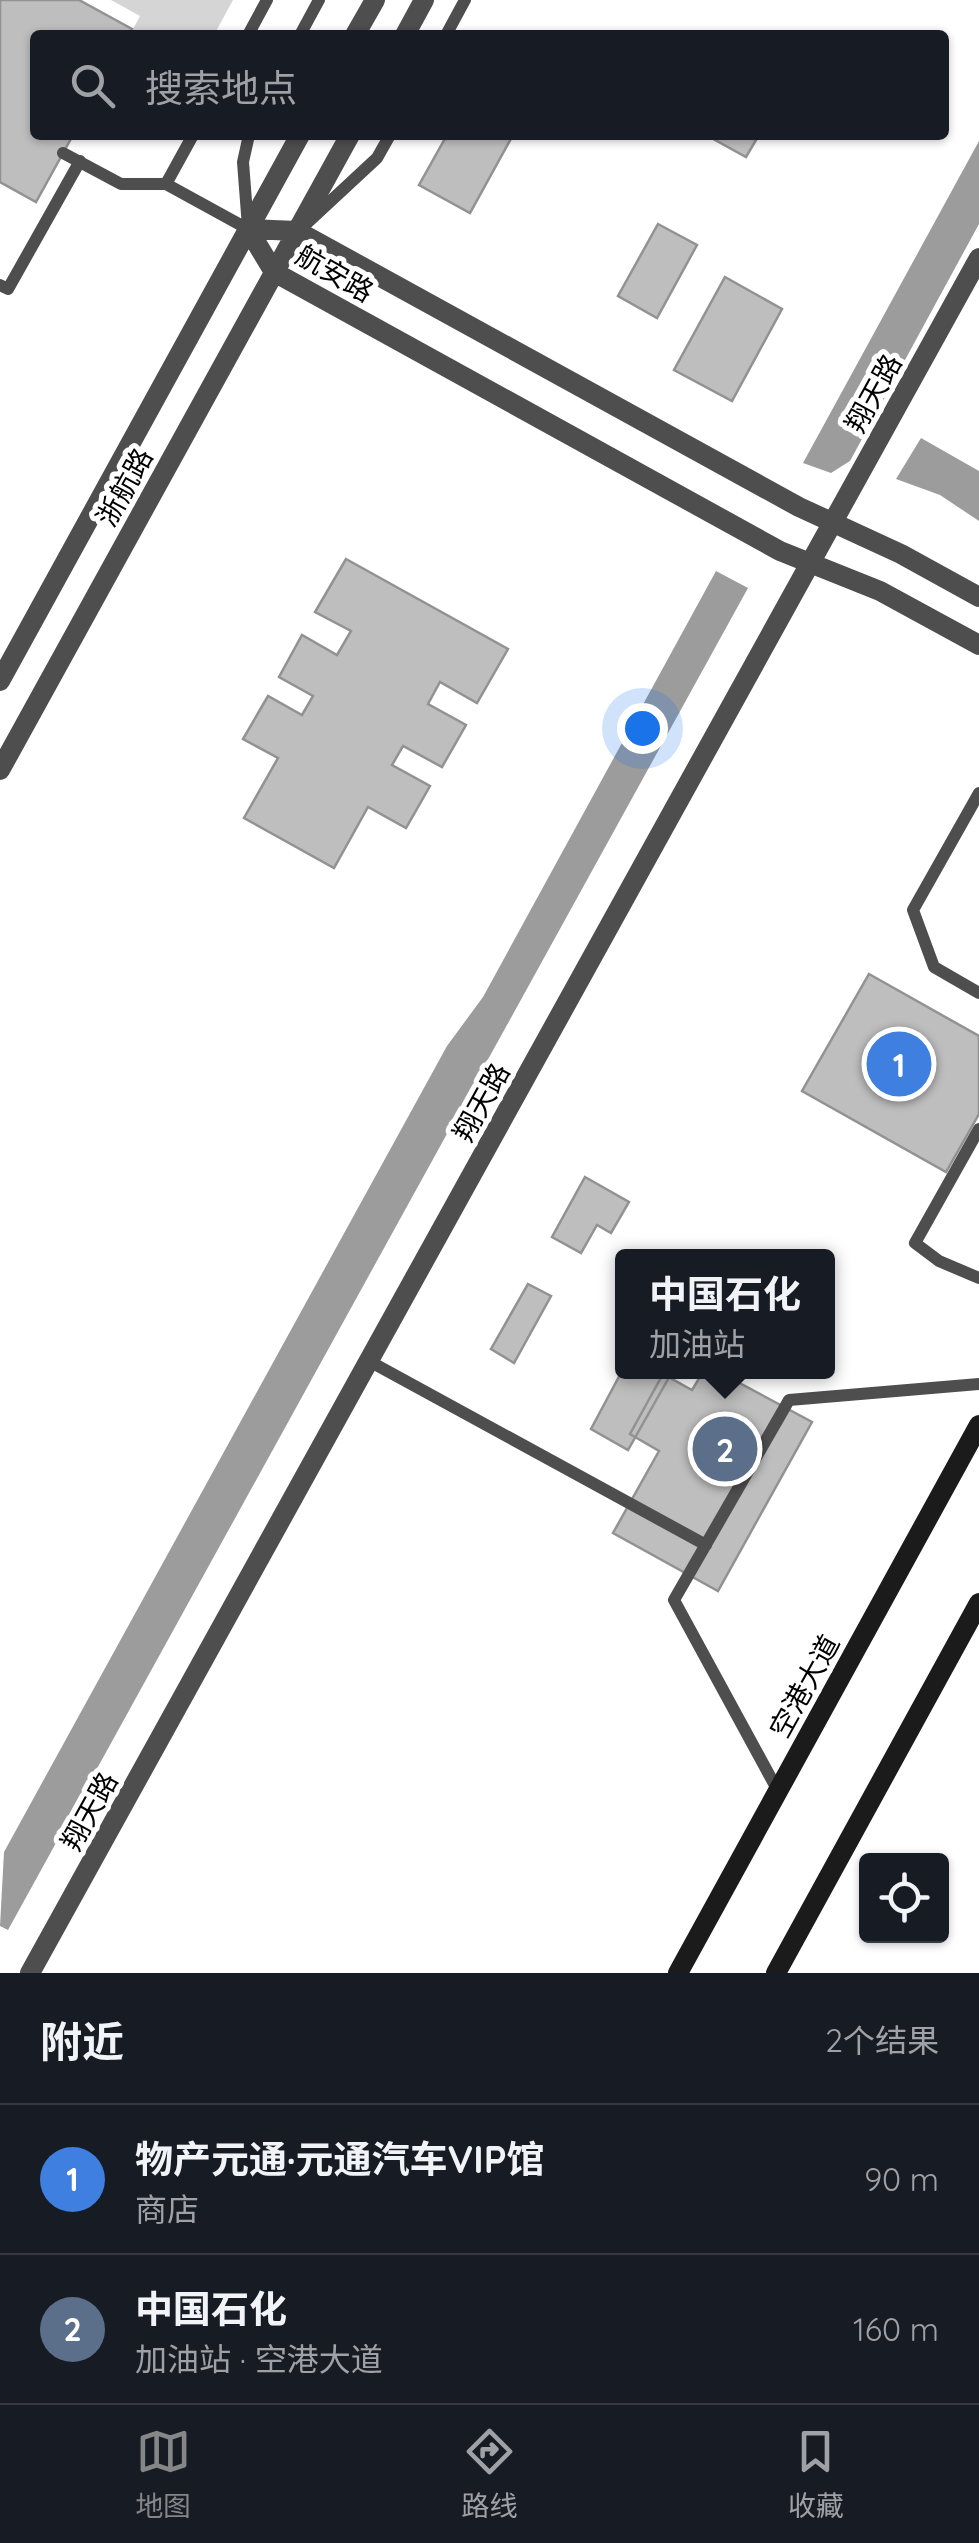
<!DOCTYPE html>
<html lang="zh">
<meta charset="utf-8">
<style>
body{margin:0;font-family:Quicksand,"Noto Sans SC",sans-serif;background:#242831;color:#f1f3f6}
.controls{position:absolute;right:30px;bottom:30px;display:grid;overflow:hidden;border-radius:10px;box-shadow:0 2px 8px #0004}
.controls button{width:90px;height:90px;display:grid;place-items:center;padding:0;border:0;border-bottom:2px solid #363941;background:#171b24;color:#f1f3f6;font:50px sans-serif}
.you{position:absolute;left:642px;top:728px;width:35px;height:35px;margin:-25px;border:8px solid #fff;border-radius:50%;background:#1a73e8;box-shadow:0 0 0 15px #1a73e833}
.badge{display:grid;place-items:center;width:65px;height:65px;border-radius:50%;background:#858687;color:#fff;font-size:32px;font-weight:700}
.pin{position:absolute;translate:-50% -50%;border:5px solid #fff;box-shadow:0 2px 10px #0006}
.popup{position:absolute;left:615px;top:1249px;width:220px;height:130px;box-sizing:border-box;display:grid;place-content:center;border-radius:10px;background:#171b24;filter:drop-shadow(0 2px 8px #0005);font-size:32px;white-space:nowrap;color:#9ea1a6}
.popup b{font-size:38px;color:#f1f3f6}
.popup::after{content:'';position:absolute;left:50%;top:100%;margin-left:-20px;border:20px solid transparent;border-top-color:#171b24}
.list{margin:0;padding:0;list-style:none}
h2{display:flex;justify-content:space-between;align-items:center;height:130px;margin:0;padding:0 40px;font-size:42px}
h2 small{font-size:32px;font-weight:400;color:#9ea1a6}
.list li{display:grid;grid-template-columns:65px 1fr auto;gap:30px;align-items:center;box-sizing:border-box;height:150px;padding:0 40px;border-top:2px solid #363941}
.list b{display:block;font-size:38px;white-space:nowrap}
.list p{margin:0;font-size:32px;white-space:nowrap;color:#9ea1a6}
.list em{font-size:32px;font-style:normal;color:#9ea1a6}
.icon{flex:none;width:55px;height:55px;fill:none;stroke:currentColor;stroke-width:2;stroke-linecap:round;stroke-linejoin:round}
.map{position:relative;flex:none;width:979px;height:1973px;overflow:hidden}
.search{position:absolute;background:#171b24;box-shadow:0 2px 8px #0004;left:30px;right:30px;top:30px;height:110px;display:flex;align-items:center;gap:25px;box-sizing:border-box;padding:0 35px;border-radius:10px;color:#9ea1a6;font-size:38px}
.sheet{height:430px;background:#171b24}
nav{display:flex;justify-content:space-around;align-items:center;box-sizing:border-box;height:140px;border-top:2px solid #363941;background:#171b24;font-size:28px;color:#9ea1a6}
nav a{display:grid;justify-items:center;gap:5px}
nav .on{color:#858687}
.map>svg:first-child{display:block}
.green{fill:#d5d5d5}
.water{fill:#9c9c9c}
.building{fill:#bebebe;stroke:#929292;stroke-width:2.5}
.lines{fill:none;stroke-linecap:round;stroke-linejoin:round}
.lane{stroke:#4e4e4e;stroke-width:12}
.street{stroke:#4e4e4e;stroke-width:20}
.secondary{stroke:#1b1b1b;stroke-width:20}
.labels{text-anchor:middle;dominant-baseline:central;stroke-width:10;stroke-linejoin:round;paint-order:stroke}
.street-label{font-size:28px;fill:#000;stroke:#fff}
</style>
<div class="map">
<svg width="979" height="1973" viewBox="0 0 979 1973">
<rect width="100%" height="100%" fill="#fff"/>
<path class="green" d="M111 0H233L214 35H130L140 16Z"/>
<path class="water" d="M979 141V224L850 461 831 473 803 463Z
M921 438 979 471V521L940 495 896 479Z
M716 571 748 588 8 1930 0 1926 4 1852 447 1046 483 997Z"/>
<path class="building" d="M0 0H79L132 29 129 35H35V135H73L36 202 0 182Z
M447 135H513L470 213 419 185Z
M706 135H759L746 157Z
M658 224 697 245 657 318 618 296Z
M725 277 782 309 732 401 674 370Z
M346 559 508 649 477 703 440 682 428 704 466 725 442 767 403 746 392 765 430 786 406 828 368 807 334 868 244 818 278 758 243 739 268 696 302 715 313 696 279 677 302 635 337 655 351 631 315 612Z
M869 974 979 1036V1114L946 1172 802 1091Z
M585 1177 629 1202 611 1233 597 1225 581 1253 552 1237Z
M528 1284 551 1296 514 1363 491 1349Z
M622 1371 672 1372 628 1450 591 1429Z
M703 1372H719L812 1422 718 1591 613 1533 659 1451 630 1434 663 1374 692 1390Z"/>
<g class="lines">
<path class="lane" d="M248 35 267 0
M300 35 319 0
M446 35 465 0
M63 153 121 184H166L248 229
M166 184 193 135
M307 223 377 158 390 135
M248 227 243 162 249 135
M0 285 8 289 80 161
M979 793 913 910 934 967 979 993
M979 1129 915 1243 939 1261 979 1278
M369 1361 706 1545
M778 1791 674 1600 789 1400 979 1384"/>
<path class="street" d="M355 35 375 0
M405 35 424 0
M248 229 274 272 780 551 880 591 979 645
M248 229 297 231 799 507 901 554 979 597
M0 681 300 135
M0 770 350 135
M30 1973 979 258"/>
<path class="secondary" d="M678 1973 979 1425
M776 1973 979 1603"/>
</g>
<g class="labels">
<g class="street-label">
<text transform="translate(335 273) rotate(30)">航安路</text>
<text transform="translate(873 393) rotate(-61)">翔天路</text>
<text transform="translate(124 487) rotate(-61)">浙航路</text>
<text transform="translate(481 1102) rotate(-61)">翔天路</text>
<text transform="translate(804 1686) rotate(-61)">空港大道</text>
<text transform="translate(89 1811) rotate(-61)">翔天路</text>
</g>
</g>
</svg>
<div class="controls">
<button><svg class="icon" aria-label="locate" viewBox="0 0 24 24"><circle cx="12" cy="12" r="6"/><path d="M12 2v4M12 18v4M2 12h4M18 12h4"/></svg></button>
</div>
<div class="you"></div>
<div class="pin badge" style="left:899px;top:1064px;background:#3f7fe0">1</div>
<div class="pin badge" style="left:725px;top:1449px;background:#5c6f8a">2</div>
<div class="popup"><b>中国石化</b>加油站</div>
<div class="search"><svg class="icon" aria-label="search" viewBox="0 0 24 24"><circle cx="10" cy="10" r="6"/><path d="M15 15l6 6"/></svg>搜索地点</div>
</div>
<section class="sheet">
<h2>附近<small>2个结果</small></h2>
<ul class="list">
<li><span class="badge" style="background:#3f7fe0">1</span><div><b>物产元通·元通汽车VIP馆</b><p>商店</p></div><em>90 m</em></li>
<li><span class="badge" style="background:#5c6f8a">2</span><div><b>中国石化</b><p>加油站 · 空港大道</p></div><em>160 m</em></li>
</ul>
</section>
<nav>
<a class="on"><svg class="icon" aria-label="map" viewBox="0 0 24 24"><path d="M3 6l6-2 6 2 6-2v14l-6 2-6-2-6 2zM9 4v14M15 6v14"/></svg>地图</a>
<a><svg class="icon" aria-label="directions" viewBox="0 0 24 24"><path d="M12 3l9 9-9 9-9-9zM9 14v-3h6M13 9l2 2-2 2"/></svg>路线</a>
<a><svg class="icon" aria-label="saved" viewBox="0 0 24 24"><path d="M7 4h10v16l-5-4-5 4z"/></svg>收藏</a>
</nav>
